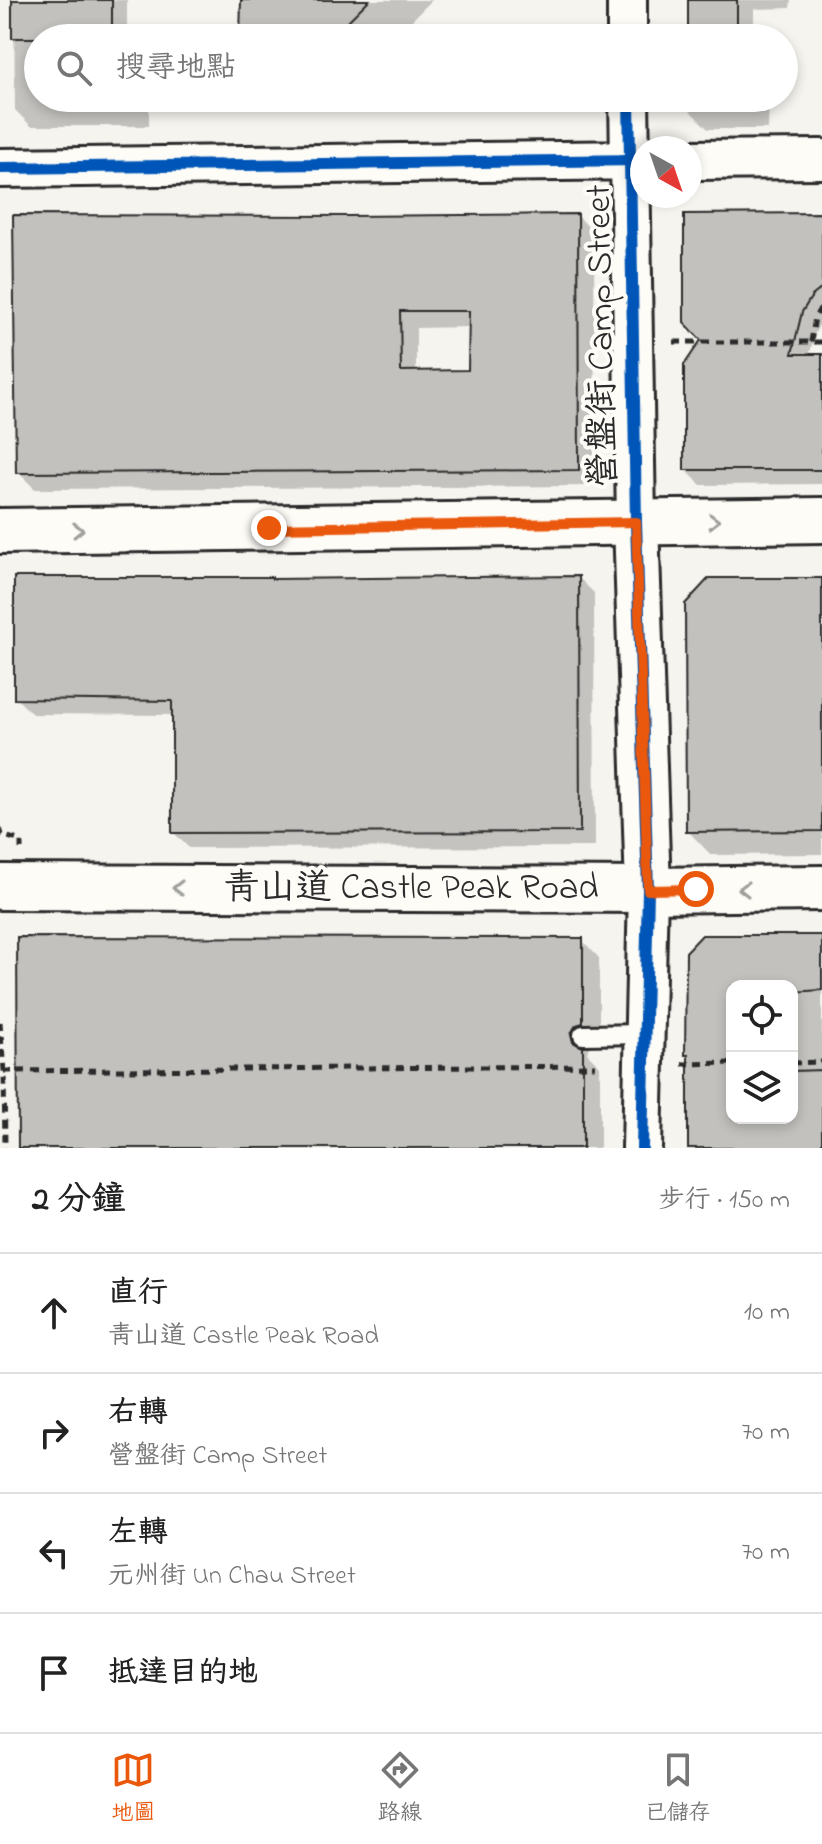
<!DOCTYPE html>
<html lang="zh-TW">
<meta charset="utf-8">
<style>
body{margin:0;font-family:"Indie Flower","LXGW WenKai TC",sans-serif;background:#f2f2f2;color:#222}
.controls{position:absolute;right:24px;bottom:24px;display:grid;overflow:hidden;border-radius:16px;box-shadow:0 4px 12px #0003}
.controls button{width:72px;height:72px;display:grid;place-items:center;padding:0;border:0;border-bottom:2px solid #e0e0e0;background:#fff;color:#222;font:40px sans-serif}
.compass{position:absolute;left:630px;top:136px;width:72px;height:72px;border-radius:50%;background:#fff;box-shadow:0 4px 12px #0003;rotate:140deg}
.stop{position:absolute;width:24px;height:24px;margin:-18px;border:6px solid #ea580c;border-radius:50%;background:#fff}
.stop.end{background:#ea580c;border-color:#fff;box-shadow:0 2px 8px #0008}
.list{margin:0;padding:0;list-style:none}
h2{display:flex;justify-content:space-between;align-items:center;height:104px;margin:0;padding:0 32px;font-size:34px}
h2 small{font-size:26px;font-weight:400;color:#767676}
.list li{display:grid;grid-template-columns:52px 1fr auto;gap:24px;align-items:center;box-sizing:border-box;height:120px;padding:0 32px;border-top:2px solid #e0e0e0}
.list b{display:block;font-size:30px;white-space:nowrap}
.list p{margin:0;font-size:26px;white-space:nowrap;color:#767676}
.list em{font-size:26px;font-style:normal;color:#767676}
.icon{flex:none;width:44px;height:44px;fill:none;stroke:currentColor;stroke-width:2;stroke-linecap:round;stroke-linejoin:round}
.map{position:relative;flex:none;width:822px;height:1148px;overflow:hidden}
.search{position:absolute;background:#fff;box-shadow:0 4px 12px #0003;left:24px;right:24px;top:24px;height:88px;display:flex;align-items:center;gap:20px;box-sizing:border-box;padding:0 28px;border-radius:44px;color:#767676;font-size:30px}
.sheet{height:584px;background:#fff}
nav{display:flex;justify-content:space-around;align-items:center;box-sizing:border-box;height:112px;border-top:2px solid #e0e0e0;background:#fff;font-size:22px;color:#767676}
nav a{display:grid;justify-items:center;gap:4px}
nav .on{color:#ea580c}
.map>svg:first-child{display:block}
.shadow{fill:#0003;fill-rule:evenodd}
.building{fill:#c2c1be;stroke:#2b2b2b;stroke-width:2;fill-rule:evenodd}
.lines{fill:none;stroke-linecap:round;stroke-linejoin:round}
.service-casing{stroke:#2b2b2b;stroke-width:24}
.minor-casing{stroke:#2b2b2b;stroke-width:44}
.tertiary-casing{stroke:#2b2b2b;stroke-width:50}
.secondary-casing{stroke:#2b2b2b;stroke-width:50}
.path{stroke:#2b2b2b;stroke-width:5;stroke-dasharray:8 6;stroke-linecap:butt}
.service{stroke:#fdfcf7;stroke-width:18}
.minor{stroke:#fdfcf7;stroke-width:38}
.tertiary{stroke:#fdfcf7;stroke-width:44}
.secondary{stroke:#fdfcf7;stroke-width:44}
.cycleway-casing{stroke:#fdfcf7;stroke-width:17}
.cycleway{stroke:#0057b8;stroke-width:12}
.oneway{stroke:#9e9e9b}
.route{stroke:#ea580c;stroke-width:10}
.labels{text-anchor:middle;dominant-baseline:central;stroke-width:8;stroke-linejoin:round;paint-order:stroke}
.street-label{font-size:36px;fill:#2b2b2b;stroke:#fdfcf7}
</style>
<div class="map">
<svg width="822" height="1148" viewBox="0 0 822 1148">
<rect width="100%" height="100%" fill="#f5f4ef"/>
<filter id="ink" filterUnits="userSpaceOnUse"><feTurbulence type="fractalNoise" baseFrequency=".0125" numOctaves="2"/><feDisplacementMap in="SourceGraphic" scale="16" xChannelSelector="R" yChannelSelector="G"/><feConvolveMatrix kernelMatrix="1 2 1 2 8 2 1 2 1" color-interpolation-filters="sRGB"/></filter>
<g filter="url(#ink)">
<path class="shadow" d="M14 0H127V38H38V98H149V126H31L15 110Z
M265 0H432L394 38H244L234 29Z
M690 0H791L790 8 754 9V38H690Z
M304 98H327L315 109Z
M690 98H765L769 102 768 129H708L690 111Z
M578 216 594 233 595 486 35 489 18 472ZM471 327 470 372 416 373V328Z
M822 216V320L815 333 809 356H822V484L701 485 686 470Z
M579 578 594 593 595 847 189 848 174 833V715L32 714 16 698 273 581Z
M822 579V854L711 855 688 831Z
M822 937V1148H690V1057L687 1054 688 953ZM732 986H792V1118H732Z
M582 940 599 958V1040L593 1042 587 1053 600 1066V1148H20Z"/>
<path class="building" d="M12 0H112V38H12Z
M241 0H369L331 38H240Z
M688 0H737V38H688Z
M822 213V288L812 296 802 312 792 354H822V470H684V365L701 340 684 322V214Z
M578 214 579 470 16 473 13 215 347 216ZM400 311H469L468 370 401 371Z
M579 576 580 832 172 833V701L14 699V577H272V579Z
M709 578H822V831L686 832 685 604Z
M702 935H822V990L792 992V986H732V1118H792V1071L822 1070V1148H688V1055H685L686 952Z
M17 937 583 938V1023L576 1025 571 1034 573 1042 583 1047V1148H18Z"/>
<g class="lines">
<defs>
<path id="service" d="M583 1035 645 1034"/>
<path id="minor" d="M627 0V38
M629 98 636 522
M690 160 822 159
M0 168 642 160
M642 1148 648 890"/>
<path id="tertiary" d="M636 522 648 890"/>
<path id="secondary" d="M0 531 822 520
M0 887 648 890 822 888"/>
</defs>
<use href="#service" class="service-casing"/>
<use href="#minor" class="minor-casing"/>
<use href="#tertiary" class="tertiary-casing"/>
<use href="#secondary" class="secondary-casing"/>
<path class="path" d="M674 342H822
M811 342 815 317 822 305
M0 828 2 835 21 841V849
M0 1022 4 1071 5 1148
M792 1063 822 1062
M682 1064 732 1063
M4 1071 595 1066"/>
<use href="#service" class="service"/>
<use href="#minor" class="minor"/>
<use href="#tertiary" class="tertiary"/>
<use href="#secondary" class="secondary"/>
<defs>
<path id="cycleway" d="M629 98 636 522 648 890 642 1148
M0 168 642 160"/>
</defs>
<use href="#cycleway" class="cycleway-casing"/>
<use href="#cycleway" class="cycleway"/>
</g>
<defs><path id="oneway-chevron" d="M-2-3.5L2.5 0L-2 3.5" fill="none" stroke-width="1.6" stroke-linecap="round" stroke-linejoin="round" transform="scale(2)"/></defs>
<g class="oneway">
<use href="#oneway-chevron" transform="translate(714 521) rotate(-1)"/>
<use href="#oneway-chevron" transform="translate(78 530) rotate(-1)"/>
<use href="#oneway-chevron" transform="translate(178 888) rotate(-180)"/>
<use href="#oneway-chevron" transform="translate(744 889) rotate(180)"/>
</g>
</g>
<g class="lines" filter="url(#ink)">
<path class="route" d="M269 528 636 522 648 890 696 889"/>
</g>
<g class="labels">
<g class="street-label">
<text transform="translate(603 336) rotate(-91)">營盤街 Camp Street</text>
<text x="411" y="889">青山道 Castle Peak Road</text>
</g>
</g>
</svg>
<div class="controls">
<button><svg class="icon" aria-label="locate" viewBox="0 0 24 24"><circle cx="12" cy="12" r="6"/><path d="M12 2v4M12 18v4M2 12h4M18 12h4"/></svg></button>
<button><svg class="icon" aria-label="layers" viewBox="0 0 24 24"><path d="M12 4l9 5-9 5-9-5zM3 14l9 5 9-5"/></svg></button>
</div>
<svg class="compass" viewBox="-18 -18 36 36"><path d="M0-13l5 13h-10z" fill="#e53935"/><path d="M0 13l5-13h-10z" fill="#767676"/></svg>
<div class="stop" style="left:696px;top:889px"></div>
<div class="stop end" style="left:269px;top:528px"></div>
<div class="search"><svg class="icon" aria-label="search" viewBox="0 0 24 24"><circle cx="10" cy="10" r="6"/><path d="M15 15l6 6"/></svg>搜尋地點</div>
</div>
<section class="sheet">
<h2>2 分鐘<small>步行 · 150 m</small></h2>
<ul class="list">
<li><svg class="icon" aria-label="ahead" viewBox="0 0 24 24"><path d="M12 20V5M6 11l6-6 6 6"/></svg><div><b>直行</b><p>青山道 Castle Peak Road</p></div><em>10 m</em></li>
<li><svg class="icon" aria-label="right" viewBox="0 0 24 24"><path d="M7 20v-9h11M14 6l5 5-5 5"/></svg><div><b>右轉</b><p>營盤街 Camp Street</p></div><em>70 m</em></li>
<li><svg class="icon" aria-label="left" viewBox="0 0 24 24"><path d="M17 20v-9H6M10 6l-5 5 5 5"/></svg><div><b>左轉</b><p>元州街 Un Chau Street</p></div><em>70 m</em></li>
<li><svg class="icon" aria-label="arrive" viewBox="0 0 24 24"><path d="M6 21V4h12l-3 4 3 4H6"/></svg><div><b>抵達目的地</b></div></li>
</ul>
</section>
<nav>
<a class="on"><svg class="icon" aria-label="map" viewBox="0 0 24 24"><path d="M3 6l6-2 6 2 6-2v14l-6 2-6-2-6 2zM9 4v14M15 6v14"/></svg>地圖</a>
<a><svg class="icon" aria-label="directions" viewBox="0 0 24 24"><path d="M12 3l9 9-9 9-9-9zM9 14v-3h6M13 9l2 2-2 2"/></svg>路線</a>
<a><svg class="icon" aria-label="saved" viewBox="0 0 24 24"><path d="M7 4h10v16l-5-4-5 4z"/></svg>已儲存</a>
</nav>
